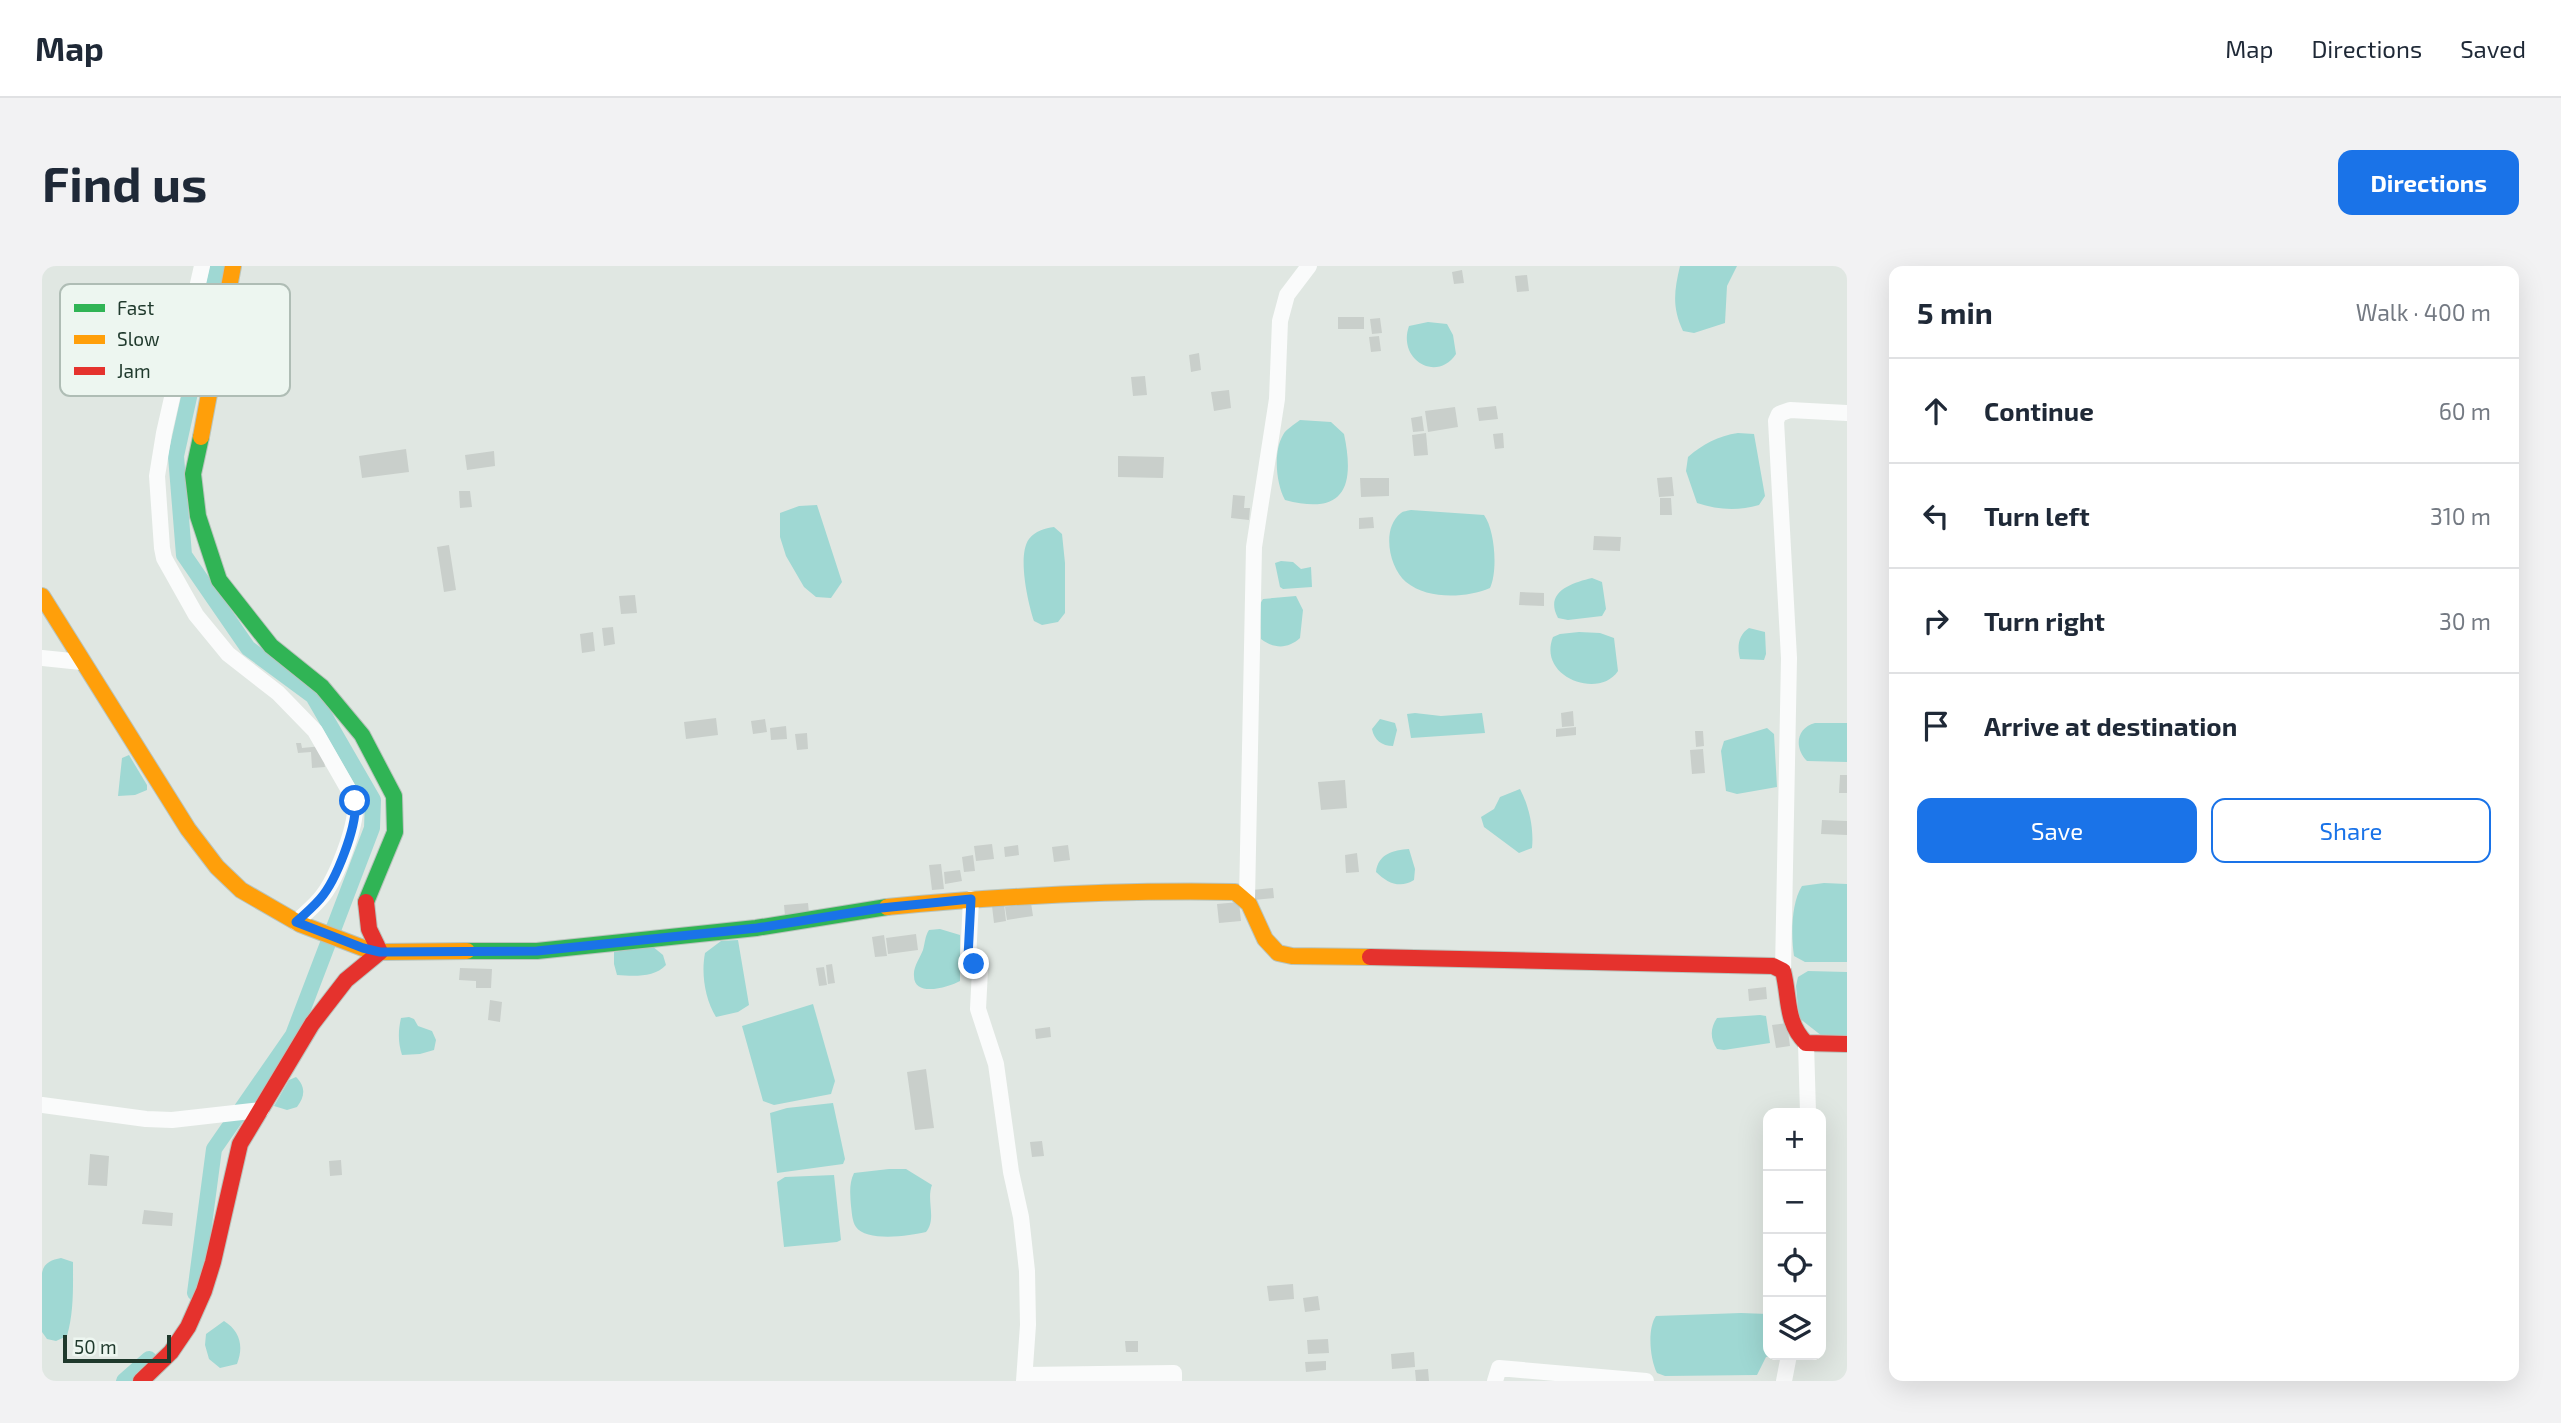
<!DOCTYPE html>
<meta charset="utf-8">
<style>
body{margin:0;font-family:"Exo 2",sans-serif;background:#f2f2f3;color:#1f2937}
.controls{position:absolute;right:21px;bottom:21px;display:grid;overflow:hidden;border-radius:14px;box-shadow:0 7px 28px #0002}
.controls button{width:63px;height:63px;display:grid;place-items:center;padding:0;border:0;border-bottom:2px solid #e0e1e3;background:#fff;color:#1f2937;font:35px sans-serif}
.scale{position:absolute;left:21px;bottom:18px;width:108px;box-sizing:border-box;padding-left:7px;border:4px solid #1f392c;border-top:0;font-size:19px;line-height:24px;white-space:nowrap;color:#1f392c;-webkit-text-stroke:5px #edf6f0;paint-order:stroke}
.stop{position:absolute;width:21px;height:21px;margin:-16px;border:5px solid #1a73e8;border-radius:50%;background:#fff}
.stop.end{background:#1a73e8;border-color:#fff;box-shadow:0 2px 7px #0008}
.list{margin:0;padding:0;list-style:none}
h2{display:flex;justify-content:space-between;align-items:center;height:91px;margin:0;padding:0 28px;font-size:30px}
h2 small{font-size:23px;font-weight:400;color:#747a83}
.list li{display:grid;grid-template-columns:46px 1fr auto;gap:21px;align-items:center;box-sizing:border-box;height:105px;padding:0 28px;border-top:2px solid #e0e1e3}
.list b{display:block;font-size:26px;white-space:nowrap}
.list em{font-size:23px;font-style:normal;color:#747a83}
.actions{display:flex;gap:14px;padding:21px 28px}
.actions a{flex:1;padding:16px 0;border:2px solid #1a73e8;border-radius:14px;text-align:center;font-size:24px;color:#1a73e8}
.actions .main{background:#1a73e8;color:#fff}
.icon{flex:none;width:38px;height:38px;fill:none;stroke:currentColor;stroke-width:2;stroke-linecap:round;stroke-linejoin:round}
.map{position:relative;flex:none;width:1805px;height:1115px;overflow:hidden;border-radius:14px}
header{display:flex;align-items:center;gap:42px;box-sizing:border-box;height:98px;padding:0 35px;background:#fff;border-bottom:2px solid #e0e1e3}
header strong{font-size:33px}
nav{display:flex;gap:38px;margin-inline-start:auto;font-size:24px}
.intro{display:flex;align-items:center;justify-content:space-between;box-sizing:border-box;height:168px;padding:0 42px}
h1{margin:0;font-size:49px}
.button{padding:18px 32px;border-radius:14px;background:#1a73e8;color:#fff;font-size:24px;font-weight:700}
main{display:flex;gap:42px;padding:0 42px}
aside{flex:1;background:#fff;border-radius:14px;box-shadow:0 7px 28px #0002}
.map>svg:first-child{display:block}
.water{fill:#9fd8d3}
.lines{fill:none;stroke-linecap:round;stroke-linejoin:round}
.canal{stroke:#9fd8d3;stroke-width:16}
.building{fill:#c9cfcb}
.fast-casing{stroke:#b9c4bd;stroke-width:18}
.slow-casing{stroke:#b9c4bd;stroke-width:18}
.jam-casing{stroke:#b9c4bd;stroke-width:18}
.street{stroke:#fafbfb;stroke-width:16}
.fast{stroke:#30b455;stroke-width:16}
.slow{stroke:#ff9f0a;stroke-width:16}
.jam{stroke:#e5322d;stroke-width:16}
.route{stroke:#1a73e8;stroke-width:9}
.key{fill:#edf6f0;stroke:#afbdb5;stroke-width:2}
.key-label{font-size:19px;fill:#1f392c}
</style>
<header>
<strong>Map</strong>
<nav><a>Map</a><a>Directions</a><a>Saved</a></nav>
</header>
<div class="intro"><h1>Find us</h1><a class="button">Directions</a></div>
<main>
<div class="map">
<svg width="1805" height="1115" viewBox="0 0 1805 1115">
<rect width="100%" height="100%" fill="#e0e7e2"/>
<path class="water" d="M1638 0H1695L1685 20 1683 57 1652 67 1641 65C1630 42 1632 25 1638 0Z
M1386 56 1405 58 1411 69 1414 88C1395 117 1355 94 1367 60Z
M1258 154 1289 156 1302 168C1313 220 1303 250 1243 234 1234 217 1231 186 1241 169 1244 163 1252 159 1258 154Z
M1696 167 1712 168 1723 230 1717 239C1696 245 1676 244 1655 237L1644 205 1646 191C1661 178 1676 170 1696 167Z
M775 239 800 316 789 332 774 331 762 321 744 290 738 271V247L757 240Z
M1369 244 1442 249C1453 264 1456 305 1448 322 1424 332 1386 334 1364 316 1347 302 1339 262 1359 247 1361 245 1365 245 1369 244Z
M1012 261 1020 268 1023 297V347L1016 356 1000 359 992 355C986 337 975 289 987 273 993 265 1003 262 1012 261Z
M1239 295 1251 296 1259 303 1269 301 1270 321 1241 323 1238 321 1233 297Z
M1550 312 1560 316 1564 343 1560 350 1526 354 1516 352C1502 326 1529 317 1550 312Z
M1254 330 1261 344 1258 372C1246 383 1232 383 1219 373L1218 338 1221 333Z
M1707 362 1723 366 1724 388 1722 394 1698 393C1695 381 1696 369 1707 362Z
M1537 366 1558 367 1572 372 1576 405C1557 434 1495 411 1511 371L1518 368Z
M1373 447 1399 450 1440 447 1443 467 1369 472 1365 448Z
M1338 453 1353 457 1355 464 1351 480C1340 480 1332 474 1330 463Z
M1773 457H1805V496L1765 495C1752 482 1754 462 1773 457Z
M1725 462 1732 468 1735 521 1695 528 1684 525 1679 485 1682 475Z
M87 489 105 519V524L93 529 76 530 80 492Z
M1478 523C1487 540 1492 562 1490 582L1477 587 1442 561 1439 551 1452 543 1458 531Z
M1367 583 1373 603 1372 614C1358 623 1345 617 1334 606 1336 588 1351 584 1367 583Z
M1782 617 1805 618V696H1763L1752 690C1749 670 1749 637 1760 620Z
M898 663 918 669V715C907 721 872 732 872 710 871 701 878 692 881 684 883 677 883 670 887 664Z
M696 674 707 739 696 746 674 751C663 733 659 708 663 687L679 675Z
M610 680 621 689 624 699C612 712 591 710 575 709L572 698V686Z
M1766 705 1805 706V770H1780L1757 752 1754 720 1756 711Z
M771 738 793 815 789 828 732 839 721 835 700 760Z
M1718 749 1724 750 1728 777 1682 784 1675 783C1668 773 1668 762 1675 752Z
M367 751 372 753 376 760 390 765 394 774 392 784 378 788 360 789C356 777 356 765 359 752Z
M254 811C264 821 263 830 255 841L245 844 232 840 247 814Z
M791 837 803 893 801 898 735 907 728 847 745 842Z
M847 903H864L890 919C884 934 895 953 884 966 868 970 824 976 814 961 810 955 810 947 809 940 808 928 807 917 812 907Z
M792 909 799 974 795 976 742 981 735 916 743 911Z
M19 992 31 996C31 1021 32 1046 25 1070L14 1075 5 1073 0 1066V1007C2 996 10 994 19 992Z
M1699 1047 1726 1048V1089H1735L1724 1091 1715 1109 1623 1110 1615 1107C1608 1093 1605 1063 1614 1050Z
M182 1055C198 1065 202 1080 195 1098L178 1102 167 1093 163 1079 164 1068Z"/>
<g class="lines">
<path class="canal" d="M153 1027 172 883 251 769 330 562 331 534 271 430 206 382 142 289 134 190 176 0
M82 1115 107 1093"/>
</g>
<path class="building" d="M1420 4 1422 17 1412 18 1410 6Z
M1485 9 1487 25 1475 26 1473 10Z
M1296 51H1322V63H1296Z
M1338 52 1340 67 1330 68 1328 53Z
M1337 70 1339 85 1329 86 1327 71Z
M1157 87 1159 104 1149 106 1147 89Z
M1103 110 1105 129 1091 130 1089 111Z
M1187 124 1189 142 1172 145 1169 126Z
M1454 140 1456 153 1437 155 1435 142Z
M1413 141 1416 161 1386 166 1383 145Z
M1380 150 1382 165 1371 166 1369 152Z
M1384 167 1386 189 1372 190 1370 169Z
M1461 167 1462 182 1453 183 1451 168Z
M364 183 367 206 320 212 317 190Z
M452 185 453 200 425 204 423 189Z
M1076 190 1122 191 1121 212 1076 211Z
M1630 211 1632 230 1617 231 1615 212Z
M1318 212H1347V230L1319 231Z
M417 225H428L430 241 418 242Z
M1191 229 1203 230 1202 242H1208L1207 254 1189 252Z
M1618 232H1629L1630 249H1618Z
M1331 251 1332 262 1317 263V252Z
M1552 270 1579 271 1578 285 1551 284Z
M407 279 414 324 402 326 395 281Z
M1478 326 1502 327V340L1477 339Z
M593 329 595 347 579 348 577 330Z
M571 361 573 378 562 380 560 362Z
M551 366 553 385 540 387 538 368Z
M1531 445 1532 460 1520 461 1519 447Z
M674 452 676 469 644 473 642 456Z
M723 453 725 466 711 468 709 455Z
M744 460 745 473 729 474 728 462Z
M1534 461V469L1514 471V463Z
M1653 465H1661L1662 480 1654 481Z
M765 467 766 483 755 484 753 468Z
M254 477H259L260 482 280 480 283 501 270 502 269 486 256 487Z
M1661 483 1663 507 1650 508 1648 484Z
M1798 509H1805V527H1797Z
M1303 514 1305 542 1279 544 1276 516Z
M1780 554 1805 555V569L1779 568Z
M950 578 952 593 934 595 932 580Z
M976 579 977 589 963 591 962 581Z
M1026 579 1028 594 1012 596 1010 581Z
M1315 587 1317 606 1304 607 1303 589Z
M931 589 933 605 922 606 920 591Z
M899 598 902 623 890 624 887 599Z
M918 604 920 615 903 618 902 606Z
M1231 622 1232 632 1211 634 1210 624Z
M1197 636 1199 655 1177 657 1175 638Z
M766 637 767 647 743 650 742 639Z
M989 637 991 650 965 654 963 641Z
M962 638 964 655 952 657 950 640Z
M874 668 876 684 846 688 844 672Z
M842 669 845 690 833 691 830 671Z
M790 698 793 717 786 718 784 699Z
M782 701 785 719 777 720 774 702Z
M418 702 450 703 449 722H434V715L417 714Z
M1724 721 1725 733 1707 735 1706 723Z
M448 734 460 736 458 756 446 754Z
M1745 757 1748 780 1734 782 1730 759Z
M1008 761 1009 771 994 773 993 763Z
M884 803 892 862 873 864 865 806Z
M1000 875 1002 890 990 891 988 876Z
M48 888 67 890 65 920 46 919Z
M299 894 300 909 288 910 287 895Z
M102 944 131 947 130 960 100 958Z
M1251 1018 1252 1033 1227 1035 1225 1020Z
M1276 1030 1278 1044 1263 1046 1261 1032Z
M1286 1073 1287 1087 1266 1088 1265 1074Z
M1083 1075H1096V1086H1084Z
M1372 1086 1373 1101 1350 1103 1349 1088Z
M1284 1095V1104L1264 1106 1263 1096Z
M1386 1103 1387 1115H1374L1373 1104Z"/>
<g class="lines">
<defs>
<path id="fast" d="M159 171 151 208 156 250 177 314 229 380 280 421 320 469 352 530 353 566 324 636
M425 685H495L714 662 845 641"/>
<path id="slow" d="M159 171 191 0
M0 330 146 563 175 601 199 624 258 658 321 682 338 686 425 685
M845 641C960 630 1077 624 1193 626L1207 638 1223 673 1236 687 1250 690 1328 691"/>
<path id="jam" d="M1328 691 1731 700 1741 705C1748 732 1743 756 1764 777L1805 778
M99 1115 129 1086 146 1061 162 1025 171 996 198 878 270 758 304 714 338 686 327 663 324 636"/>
</defs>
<use href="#fast" class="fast-casing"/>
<use href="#slow" class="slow-casing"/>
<use href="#jam" class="jam-casing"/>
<path class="street" d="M160 0 122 167 115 210 120 282 122 292 154 349 186 388 236 427 273 465 313 535C316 558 294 615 278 633 271 641 262 649 254 656
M0 392 39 396
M929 633 926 694 938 704 936 743 954 798 969 906 979 951 985 1005 986 1059 982 1115
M1205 634 1212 281 1235 133 1238 55 1245 29 1267 0
M1741 705 1747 392 1734 155 1737 148 1748 144 1805 147
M1764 777 1766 847
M0 839 104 853 130 854 219 844
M983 1109 1132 1107V1115
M1453 1115 1457 1102 1604 1115
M1742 1115 1747 1089"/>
<use href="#fast" class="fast"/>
<use href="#slow" class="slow"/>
<use href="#jam" class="jam"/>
</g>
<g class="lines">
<path class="route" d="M313 535C316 559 294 615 278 633 271 641 262 649 254 656L321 682 338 686 495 685 715 662 839 642 929 633 926 691V694L932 698"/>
</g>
<rect x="18" y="18" width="230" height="112" rx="10" class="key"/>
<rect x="32" y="38" width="31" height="8" fill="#30b455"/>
<rect x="32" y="69" width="31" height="9" fill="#ff9f0a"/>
<rect x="32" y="101" width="31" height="8" fill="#e5322d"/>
<g class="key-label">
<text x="75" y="49">Fast</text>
<text x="75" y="80">Slow</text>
<text x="75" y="112">Jam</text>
</g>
</svg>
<div class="controls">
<button>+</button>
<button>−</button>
<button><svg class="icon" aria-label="locate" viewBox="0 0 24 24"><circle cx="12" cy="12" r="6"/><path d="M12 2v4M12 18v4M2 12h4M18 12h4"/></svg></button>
<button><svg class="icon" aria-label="layers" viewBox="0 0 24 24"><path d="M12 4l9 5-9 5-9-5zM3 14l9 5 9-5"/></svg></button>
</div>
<div class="scale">50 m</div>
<div class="stop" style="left:313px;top:535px"></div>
<div class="stop end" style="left:932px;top:698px"></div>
</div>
<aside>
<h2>5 min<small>Walk · 400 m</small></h2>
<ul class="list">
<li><svg class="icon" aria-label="ahead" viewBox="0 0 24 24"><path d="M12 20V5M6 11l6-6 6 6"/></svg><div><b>Continue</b></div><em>60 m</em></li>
<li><svg class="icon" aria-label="left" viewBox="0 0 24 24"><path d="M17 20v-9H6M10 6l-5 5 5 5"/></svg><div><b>Turn left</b></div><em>310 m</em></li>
<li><svg class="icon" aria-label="right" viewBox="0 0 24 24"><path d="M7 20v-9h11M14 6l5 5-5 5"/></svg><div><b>Turn right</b></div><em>30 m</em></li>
<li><svg class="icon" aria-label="arrive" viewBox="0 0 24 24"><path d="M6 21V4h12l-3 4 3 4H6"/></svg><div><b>Arrive at destination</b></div></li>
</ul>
<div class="actions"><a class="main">Save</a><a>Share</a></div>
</aside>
</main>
